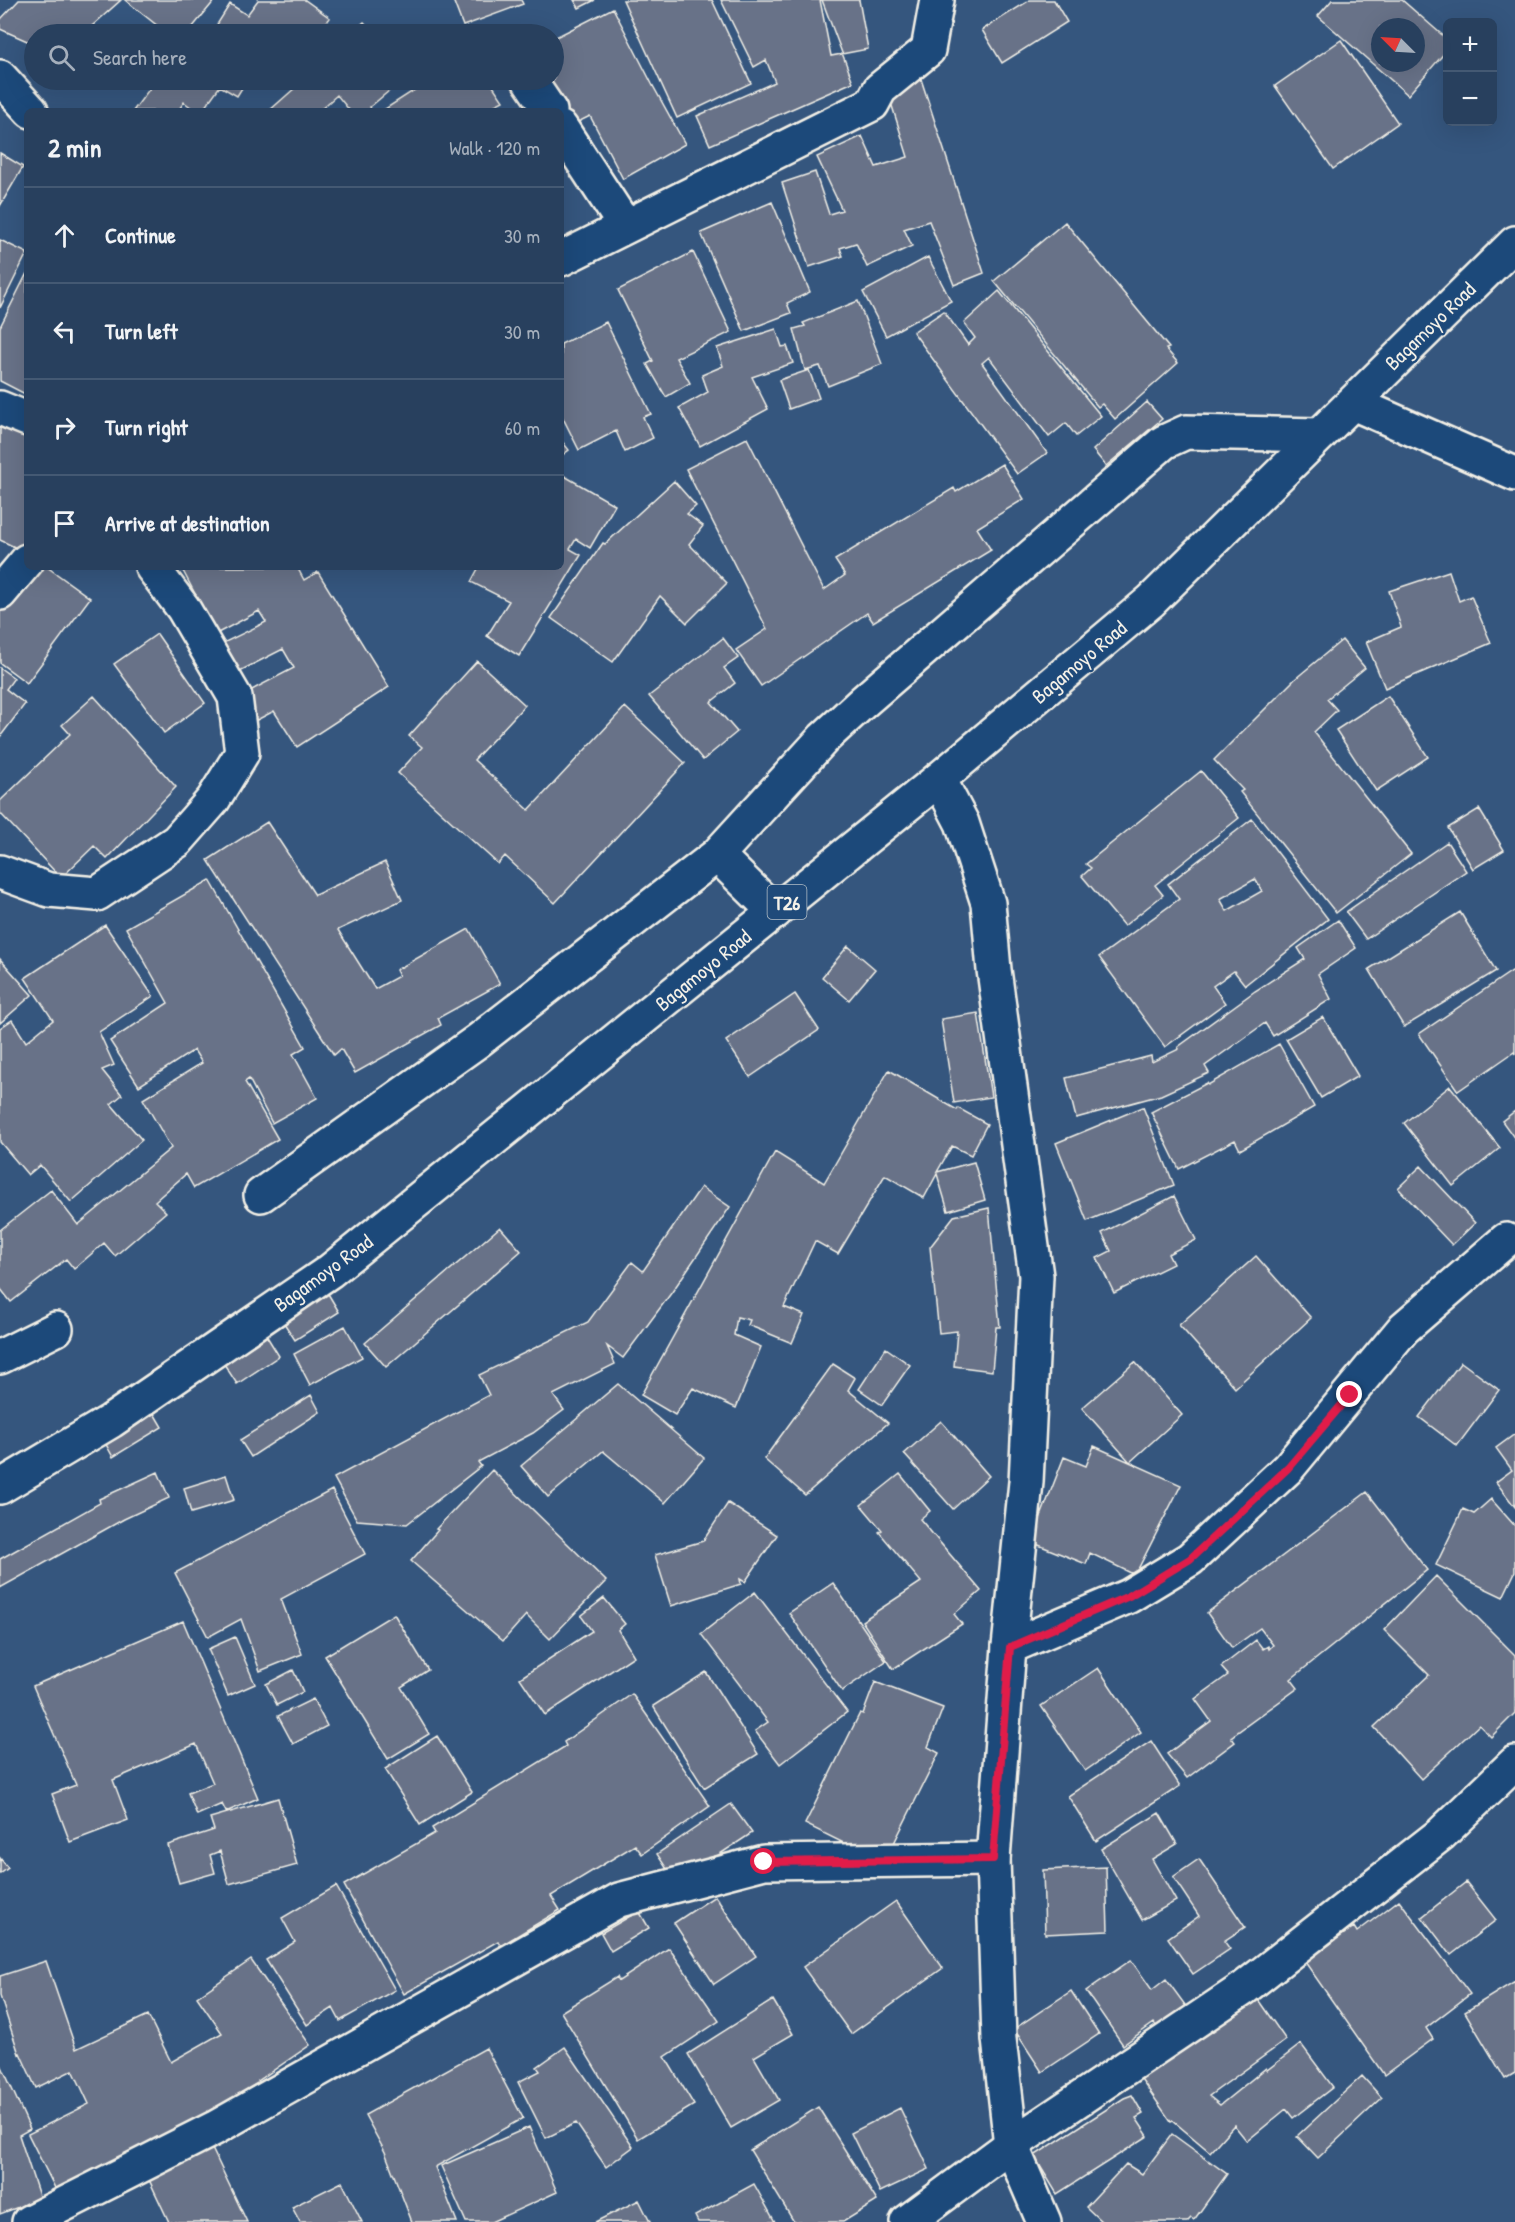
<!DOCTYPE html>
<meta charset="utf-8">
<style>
body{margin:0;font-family:"Patrick Hand",sans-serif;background:#344b67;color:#f1f3f6}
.controls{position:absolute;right:18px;top:18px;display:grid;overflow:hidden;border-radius:9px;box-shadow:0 6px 24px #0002}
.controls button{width:54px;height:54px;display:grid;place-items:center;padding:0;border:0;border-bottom:2px solid #445973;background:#28405e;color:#f1f3f6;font:30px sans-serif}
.compass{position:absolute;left:1371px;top:18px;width:54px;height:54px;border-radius:50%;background:#28405e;box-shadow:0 6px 24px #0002;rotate:294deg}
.stop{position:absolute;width:18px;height:18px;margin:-14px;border:4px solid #e11d48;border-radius:50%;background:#fff}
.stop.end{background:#e11d48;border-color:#fff;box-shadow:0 2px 6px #0008}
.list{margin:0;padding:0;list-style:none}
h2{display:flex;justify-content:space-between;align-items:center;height:78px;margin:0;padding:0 24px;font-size:26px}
h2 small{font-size:20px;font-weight:400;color:#a5afbc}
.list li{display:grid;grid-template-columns:39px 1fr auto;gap:18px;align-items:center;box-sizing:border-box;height:96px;padding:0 24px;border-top:2px solid #445973}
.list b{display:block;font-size:22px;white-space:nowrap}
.list em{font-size:20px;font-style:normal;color:#a5afbc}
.icon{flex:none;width:33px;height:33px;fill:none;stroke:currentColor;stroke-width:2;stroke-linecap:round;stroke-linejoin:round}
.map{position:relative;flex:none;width:1515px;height:2222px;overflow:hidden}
.search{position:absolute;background:#28405e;box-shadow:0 6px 24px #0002;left:24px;top:24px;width:540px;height:66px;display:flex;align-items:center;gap:15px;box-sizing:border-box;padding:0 21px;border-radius:33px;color:#a5afbc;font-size:22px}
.panel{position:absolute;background:#28405e;box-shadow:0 6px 24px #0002;left:24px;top:108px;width:540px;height:462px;border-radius:9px}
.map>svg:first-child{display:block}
.building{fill:#687288;stroke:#f4f1e8;stroke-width:1.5;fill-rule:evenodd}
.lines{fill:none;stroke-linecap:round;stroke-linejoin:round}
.street-casing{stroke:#f4f1e8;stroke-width:38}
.secondary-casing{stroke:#f4f1e8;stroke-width:38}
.highway-casing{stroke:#f4f1e8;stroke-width:38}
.street{stroke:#1f4a7a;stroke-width:33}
.secondary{stroke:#1f4a7a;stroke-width:33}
.highway{stroke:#1f4a7a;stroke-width:33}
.route{stroke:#e11d48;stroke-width:8}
.labels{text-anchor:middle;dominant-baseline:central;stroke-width:4.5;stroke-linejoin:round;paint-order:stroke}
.shield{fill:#1f4a7a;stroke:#b4bfc7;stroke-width:1.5}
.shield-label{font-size:20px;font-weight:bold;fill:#f4f1e8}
.street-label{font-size:21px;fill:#f4f1e8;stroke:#1f4a7a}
</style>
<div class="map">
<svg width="1515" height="2222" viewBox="0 0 1515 2222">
<rect width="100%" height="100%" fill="#35567e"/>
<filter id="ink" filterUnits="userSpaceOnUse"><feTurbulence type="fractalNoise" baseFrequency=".0167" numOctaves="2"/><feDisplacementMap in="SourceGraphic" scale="12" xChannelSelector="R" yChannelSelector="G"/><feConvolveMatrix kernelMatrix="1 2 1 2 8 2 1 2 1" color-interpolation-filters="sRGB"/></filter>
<g filter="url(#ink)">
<path class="building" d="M19 0H121L83 34H34V44L0 29V20Z
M125 0H215L187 34H168Z
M258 0H305L330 18 318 34H211L230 4 247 15Z
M453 0H521L523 4 463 26Z
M574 0H595L579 8Z
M623 0H712L751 83 677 118Z
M721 0H822L853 82 710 145 697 116 775 82 766 60 754 67Z
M820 0H859L868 49 831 56Z
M1030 0H1054L1067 22 1002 63 982 30Z
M1332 0H1402L1448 40V49L1408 95 1318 16ZM1380 27H1416V63H1380Z
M613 8 652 84 685 144 623 179 590 116 572 125 549 80H554V38Z
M364 22 375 34H350Z
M1341 40 1398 123 1333 169 1275 86Z
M921 79 984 273 954 285 929 221 904 229 912 246 867 267 856 243 840 248 843 256 809 267 782 183 815 172 829 214 842 210 817 157 862 136 876 167 908 157 887 90Z
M156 80H247L237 96 220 86 202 111H196L184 102 178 111H133Z
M304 80H402L370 107 372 111H350L337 95 319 111H269Z
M430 80H489L503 101 495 105 499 111H382Z
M0 153 23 167 0 206Z
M772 202 810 292 787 303 791 313 744 331 701 233Z
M1065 222 1169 348 1166 349 1178 363 1115 419 1102 404 1098 407 994 281Z
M0 240 27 253 0 308Z
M693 252 731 332 676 358 690 383 666 397 647 364 653 361 618 290Z
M928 257 951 301 886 336 863 292Z
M27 273V395L0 381V327Z
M999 291 1101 416 1076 436 1066 423 1049 437 989 357 982 363 1047 453 1017 474 913 332 944 311 968 345 975 338 964 323Z
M858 301 882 364 828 386 820 366 805 370 794 329 805 326 803 323Z
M606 322 651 414 643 417 653 438 625 452 616 431 579 450 561 414V344Z
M776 329 782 347 787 346 793 363 752 377 768 409 700 446 679 408 708 392 702 375 723 366 717 348Z
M809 370 819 398 789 409 779 380Z
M1147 402 1162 419 1106 466 1093 450Z
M0 422 27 435V542L23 551 0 540Z
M747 438 824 590 845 575 835 560 954 488 956 492 1002 464 1024 499 977 528 991 550 873 622 867 613 761 686 736 650 767 629 686 469Z
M561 440 569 450 561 456Z
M561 474 615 505 590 548 576 539 570 549 581 555 519 656 487 636 509 601 471 582 479 567H561Z
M674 481 696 506 687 514 703 526 689 544 727 583 687 623 660 596 613 662 551 618 603 543 605 544Z
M32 567H47L90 598 27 683 0 663V610Z
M181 567H297L304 580 318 572 389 687 297 747 274 711 255 721 242 695 294 668 283 649 234 674 219 645 266 622 259 611 216 634Z
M1449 571 1459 601 1471 596 1491 643 1385 688 1366 642 1401 627 1389 591Z
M157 634 205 703 164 733 114 664Z
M723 638 738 658 724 668 735 683 711 702 737 732 703 760 649 696Z
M1342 640 1365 668 1327 699 1337 710 1314 732 1411 854 1336 913 1240 792 1243 790 1214 760 1295 679Z
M477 661 525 705 474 760 529 810 625 707 685 763 555 903 505 856 498 864 398 773 422 747 409 736Z
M0 668 14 678 6 689 25 704 0 737Z
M94 696 176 787 107 859 94 846 61 878 0 813V801L70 734 62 725Z
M1388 696 1428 757 1376 791 1336 730Z
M1201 771 1239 818 1155 885 1163 895 1124 926 1082 876 1091 868 1086 864Z
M1479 809 1504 850 1473 869 1448 828Z
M1252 819 1328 919 1245 985 1234 971 1213 986 1225 1003 1165 1047 1099 957 1179 899 1168 884ZM1255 879 1262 891 1227 911 1220 899Z
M267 822 315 895 385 862 402 900 338 930 375 989 399 976 396 970 469 929 500 984 438 1018 441 1025 355 1073 341 1049 334 1055 208 860Z
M1447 842 1466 871 1366 939 1346 912Z
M210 880 305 1047 293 1054 317 1098 272 1123 249 1079 245 1082 278 1139 194 1188 186 1174 155 1201 166 1212 115 1256 104 1243 74 1269 66 1259 11 1302 0 1288V1230L51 1190 78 1225 171 1148 143 1099 202 1063 194 1050 139 1086 110 1041 168 1003 126 928Z
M1460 912 1496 971 1404 1027 1369 969Z
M1338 920 1356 948 1318 974 1331 999 1273 1036 1265 1023 1205 1066 1209 1073 1161 1095 1076 1118 1066 1078 1151 1056 1152 1062 1179 1049 1178 1047 1255 991 1305 959 1298 948Z
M105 925 153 996 99 1032 114 1065 102 1070 122 1095 111 1104 142 1140 71 1202 40 1165 28 1175 0 1142V1028L12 1020 26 1042 53 1020 25 978Z
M848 946 875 969 849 1000 822 977Z
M0 959 32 995 0 1023Z
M1512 971 1515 976V1054L1514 1052 1458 1091 1419 1034Z
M795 994 819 1030 750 1077 726 1041Z
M978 1013 991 1097 954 1103 941 1019Z
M1323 1017 1358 1076 1321 1098 1286 1039Z
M1279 1044 1314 1107 1240 1150 1235 1140 1179 1169 1151 1112 1207 1083 1208 1085Z
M889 1070 957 1110 958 1108 987 1124 971 1155 952 1146 937 1172 974 1162 985 1200 948 1211 937 1174 924 1198 885 1175 838 1254 815 1241 784 1307 804 1315 792 1343 748 1325 750 1320 737 1317 734 1335 761 1347 736 1408 693 1388 675 1415 641 1395 775 1152 824 1183Z
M1450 1086 1500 1148 1453 1186 1404 1123Z
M1143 1107 1174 1185 1087 1221 1056 1143Z
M1515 1111V1139L1502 1121Z
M1421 1166 1475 1223 1452 1245 1398 1188Z
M701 1187 730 1207 672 1292 623 1358 607 1346 615 1364 553 1395 564 1410 533 1433 478 1462 481 1466 407 1524 357 1520 334 1478 489 1395 479 1375 588 1322 632 1262 643 1271Z
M1174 1196 1196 1240 1168 1254 1173 1264 1114 1293 1097 1258 1111 1251 1102 1233Z
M989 1208 1000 1327H996L992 1371 954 1366 957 1331 939 1333 930 1247 954 1216Z
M500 1227 521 1251 386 1367 365 1343Z
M1256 1256 1311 1318 1235 1388 1179 1325Z
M327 1292 339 1312 295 1340 282 1320Z
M345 1326 362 1357 310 1385 294 1354Z
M266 1335 279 1356 237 1384 224 1364Z
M886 1348 910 1365 882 1405 859 1389Z
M1135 1362 1182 1415 1130 1462 1082 1408Z
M1461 1362 1499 1390 1457 1446 1419 1417Z
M833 1364 855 1378 848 1390 888 1423 805 1495 764 1459Z
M618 1384 704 1458 665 1503 603 1451 548 1497 521 1466Z
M311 1395 320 1412 251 1457 240 1440Z
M152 1410 162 1427 113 1457 103 1439Z
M941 1421 989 1476 953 1509 904 1454Z
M1515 1434V1507L1496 1482 1512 1470 1496 1448Z
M1094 1446 1181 1485 1135 1575 1090 1553 1086 1564 1031 1542 1064 1457 1086 1466Z
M492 1470 606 1581 550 1639 526 1615 503 1641 411 1561 438 1530 436 1529Z
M158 1472 169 1498 124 1519 0 1588V1559L100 1503 99 1499Z
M900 1474 930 1511 920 1519 981 1591 954 1614 962 1624 893 1669 862 1621 921 1582 879 1532 882 1530 861 1505Z
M226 1475 234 1500 191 1513 184 1488Z
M332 1490 365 1554 281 1599 302 1654 260 1671 241 1619 208 1637 175 1573Z
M1367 1492 1427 1570 1291 1679 1298 1688 1231 1737 1235 1742 1187 1778 1167 1754 1211 1721 1195 1699 1228 1675 1221 1667 1256 1640 1263 1649 1268 1646 1269 1649 1273 1645 1260 1628 1232 1648 1207 1613Z
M1491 1499 1515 1526V1572L1503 1597 1436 1565 1463 1509 1474 1514Z
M728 1503 777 1535 745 1582 740 1579 741 1584 671 1606 655 1555 703 1541Z
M1436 1576 1515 1655V1713L1491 1737 1479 1725 1421 1779 1374 1727 1429 1675 1384 1630Z
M833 1583 886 1661 842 1691 789 1613Z
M755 1592 847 1712 780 1764 755 1731 768 1722 701 1634Z
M604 1598 625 1624 618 1630 634 1656 545 1715 520 1678 592 1631 581 1616Z
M394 1614 428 1670 401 1687 429 1734 388 1759 325 1656Z
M183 1621 258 1798 226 1812 222 1804 197 1815 188 1793 213 1783 196 1744 113 1780 128 1820 70 1842 52 1794 76 1785 33 1686Z
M235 1637 255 1684 228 1696 208 1649Z
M1098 1668 1141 1732 1085 1771 1041 1706Z
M293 1670 303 1692 277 1705 266 1684Z
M706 1672 758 1754 704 1788 653 1706Z
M875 1682 943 1708 928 1747 939 1753 884 1863 805 1824 860 1713 863 1714Z
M632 1694 710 1806 642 1854 635 1845 551 1896 560 1910 500 1946 498 1941 404 1994 344 1885 435 1833 432 1828 566 1746 564 1742Z
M313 1699 327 1726 293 1744 278 1716Z
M437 1736 472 1792 420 1825 385 1769Z
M1151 1741 1180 1786 1096 1841 1068 1796Z
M278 1798 297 1865 229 1884 220 1851 210 1855 215 1873 179 1883 168 1845 214 1830 210 1818Z
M731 1804 752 1833 676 1883 657 1854Z
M1159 1813 1177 1844 1152 1859 1176 1901 1142 1920 1101 1849Z
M0 1858 8 1868 0 1874Z
M1199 1859 1245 1927 1224 1941 1230 1949 1193 1974 1168 1938 1199 1916 1173 1877Z
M1106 1867 1108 1931 1045 1934 1043 1870Z
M1466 1882 1496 1920 1451 1955 1422 1917Z
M336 1886 395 1990 340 2021 333 2008 307 2025 266 1960 295 1942 282 1918Z
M715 1896 756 1956 714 1984 674 1923Z
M1399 1900 1470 1994 1426 2028 1433 2039 1384 2075 1305 1962 1354 1927 1357 1932Z
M896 1901 943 1968 851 2034 803 1967Z
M639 1911 649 1928 611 1951 601 1933Z
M669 1948 719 2021 665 2057 694 2105 638 2139 561 2012 617 1977 619 1981Z
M251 1960 310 2045 258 2081 264 2091 186 2125 56 2190 28 2134 89 2104 73 2070 36 2088 20 2053 19 2054 0 1996V1976L46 1961 76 2049 148 2015 171 2062 222 2033 197 1997Z
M1131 1960 1152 1990 1166 1979 1188 2009 1159 2031 1154 2023 1123 2045 1086 1991Z
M1515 1981V2073L1505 2079 1465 2012Z
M1071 1991 1099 2034 1042 2072 1014 2029Z
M1252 1991 1286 2040 1209 2096 1220 2105 1266 2068 1267 2070 1301 2044 1333 2087 1293 2118 1286 2109 1247 2141 1234 2125 1210 2152 1173 2121 1171 2122 1137 2073Z
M773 2000 793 2034 754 2057 779 2100 731 2128 688 2054Z
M565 2047 633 2147 606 2167 576 2123 546 2138 518 2082 540 2071 537 2067Z
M486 2048 523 2118 435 2167 457 2222H412L385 2152 365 2115Z
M0 2062 30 2129 19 2135 40 2199 0 2214Z
M1362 2076 1382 2098 1318 2158 1297 2136Z
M1132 2095 1143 2114 1136 2118 1148 2136 1057 2194 1034 2156 1124 2098Z
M818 2107 877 2201 843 2222H794L750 2150Z
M900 2108 929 2169 880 2192 851 2133Z
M529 2127 557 2192 491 2222H466L441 2166Z
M1172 2134 1227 2174 1194 2220 1191 2218 1187 2222H1102L1086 2207 1126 2164 1142 2174Z
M206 2136 247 2222H169L143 2167Z
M342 2182 362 2222H300L292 2207Z
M754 2184 775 2222H698L695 2216Z
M639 2200 650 2222H595Z"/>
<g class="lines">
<defs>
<path id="street" d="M0 77 31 111
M529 80 550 111
M561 128 625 226
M561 259 872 104 880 89 928 50 937 0
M1353 403 1515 474
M0 408 27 419
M0 593 27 561
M717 855 775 912
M0 872 49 890 97 894 177 841 213 800 242 753 235 697 183 608 152 567
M261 1195 479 1040 717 855 824 738 863 702 1164 442 1186 432 1319 435
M0 1357 56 1329
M1009 1647 1129 1596 1190 1559 1288 1468 1404 1328 1506 1240
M29 2222 215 2128 619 1900 764 1862 993 1859
M907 2222 1011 2145 1243 1989 1441 1834 1515 1763"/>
<path id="secondary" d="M939 779 962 823 988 903 994 970 1036 1276 1026 1482 1009 1647 993 1859 999 2039 1011 2145 1044 2222"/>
<path id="highway" d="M0 1487 111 1421 330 1271 939 779 1151 601 1515 243"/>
</defs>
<use href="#street" class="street-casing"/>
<use href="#secondary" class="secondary-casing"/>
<use href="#highway" class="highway-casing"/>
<use href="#street" class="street"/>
<use href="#secondary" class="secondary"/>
<use href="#highway" class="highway"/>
</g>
</g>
<g class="lines" filter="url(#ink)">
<path class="route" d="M764 1862 993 1859 1010 1647 1129 1596 1190 1559 1288 1468 1350 1395"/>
</g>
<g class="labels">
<rect class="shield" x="767.5" y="885" width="39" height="34" rx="4.5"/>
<g class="shield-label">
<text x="787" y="902">T26</text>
</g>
<g class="street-label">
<text transform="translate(1430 326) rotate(-44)">Bagamoyo Road</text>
<text transform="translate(1079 662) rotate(-40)">Bagamoyo Road</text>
<text transform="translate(703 970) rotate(-39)">Bagamoyo Road</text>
<text transform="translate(323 1273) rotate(-36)">Bagamoyo Road</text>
</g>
</g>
</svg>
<div class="controls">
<button>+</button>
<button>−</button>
</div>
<svg class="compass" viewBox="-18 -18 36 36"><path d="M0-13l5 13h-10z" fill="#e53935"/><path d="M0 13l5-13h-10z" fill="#a5afbc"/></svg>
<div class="stop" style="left:764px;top:1862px"></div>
<div class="stop end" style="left:1350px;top:1395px"></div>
<div class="search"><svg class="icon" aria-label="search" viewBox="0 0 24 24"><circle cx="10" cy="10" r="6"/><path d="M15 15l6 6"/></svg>Search here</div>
<section class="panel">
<h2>2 min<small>Walk · 120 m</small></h2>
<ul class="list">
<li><svg class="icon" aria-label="ahead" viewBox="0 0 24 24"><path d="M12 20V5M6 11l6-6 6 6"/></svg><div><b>Continue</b></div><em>30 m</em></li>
<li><svg class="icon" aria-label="left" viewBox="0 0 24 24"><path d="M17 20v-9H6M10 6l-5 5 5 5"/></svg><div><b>Turn left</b></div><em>30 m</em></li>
<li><svg class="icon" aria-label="right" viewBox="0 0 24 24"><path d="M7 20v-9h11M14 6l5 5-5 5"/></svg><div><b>Turn right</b></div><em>60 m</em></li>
<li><svg class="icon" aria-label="arrive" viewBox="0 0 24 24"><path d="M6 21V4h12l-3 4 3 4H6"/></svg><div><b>Arrive at destination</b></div></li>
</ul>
</section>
</div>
